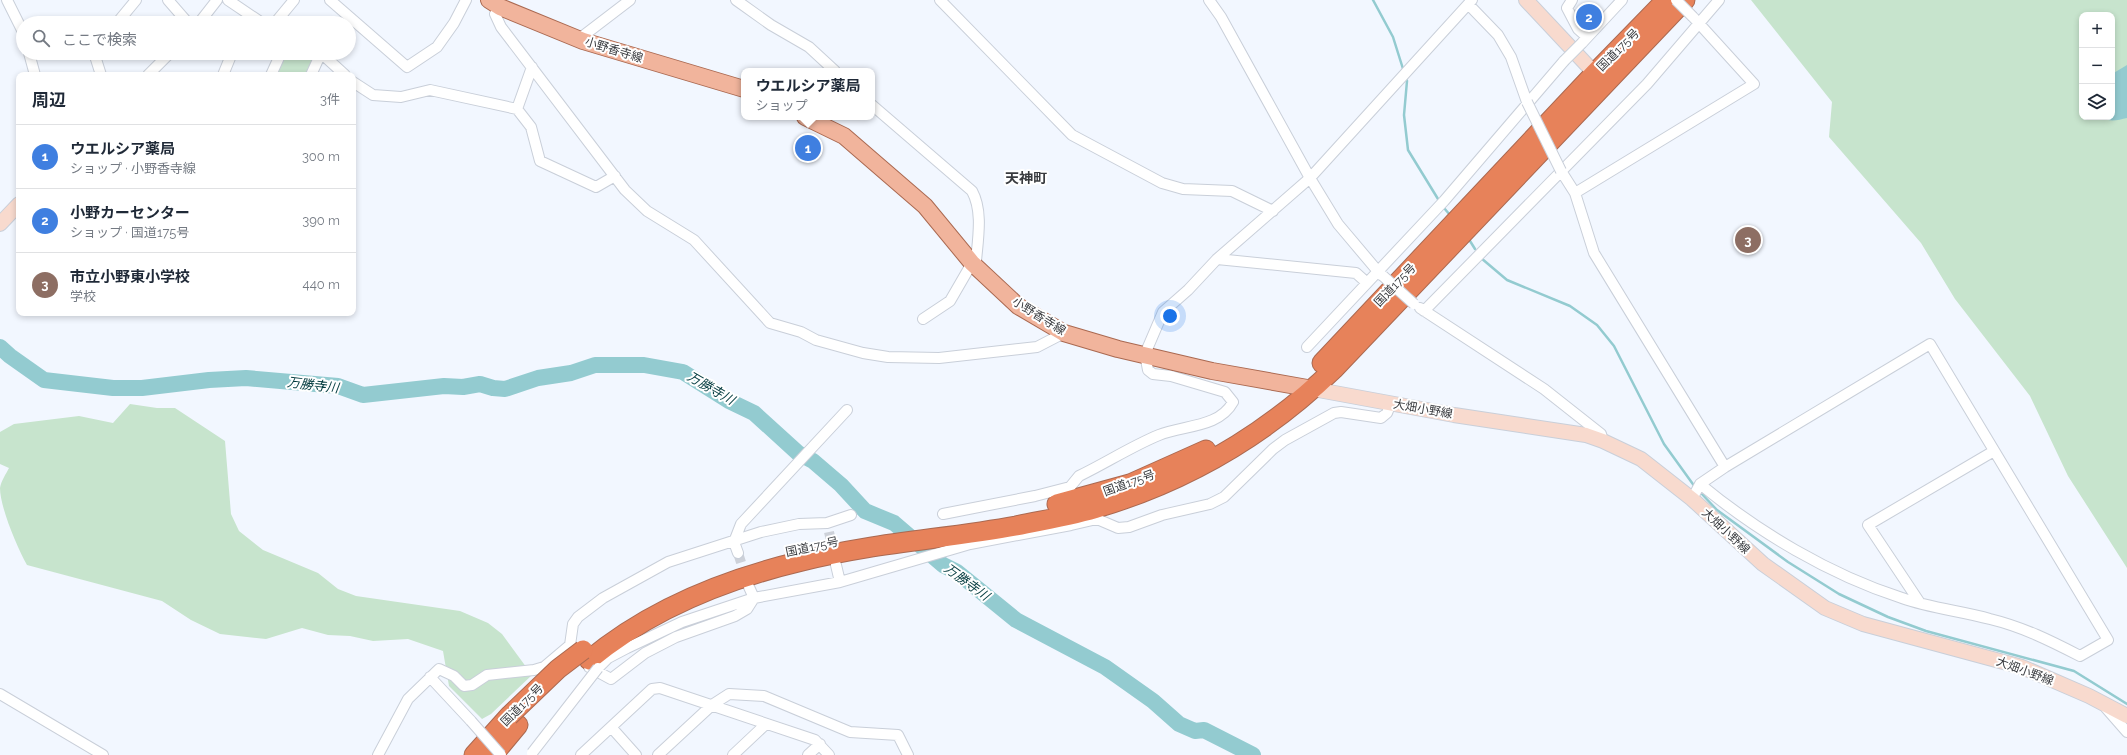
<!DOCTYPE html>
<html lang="ja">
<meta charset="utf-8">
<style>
body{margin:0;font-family:Raleway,"Noto Sans JP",sans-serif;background:#f6f6f7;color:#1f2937}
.controls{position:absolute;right:12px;top:12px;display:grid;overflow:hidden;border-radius:8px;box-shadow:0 2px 6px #0003}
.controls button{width:36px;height:36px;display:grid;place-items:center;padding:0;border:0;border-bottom:1px solid #e0e1e3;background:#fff;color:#1f2937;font:20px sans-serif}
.you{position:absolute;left:1170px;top:316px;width:14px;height:14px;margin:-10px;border:3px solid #fff;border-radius:50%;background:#1a73e8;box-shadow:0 0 0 6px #1a73e833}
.badge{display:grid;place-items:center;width:26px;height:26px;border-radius:50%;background:#0f766e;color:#fff;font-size:13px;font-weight:700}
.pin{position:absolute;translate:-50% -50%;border:2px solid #fff;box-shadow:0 1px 4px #0006}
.popup{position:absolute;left:741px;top:68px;width:134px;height:52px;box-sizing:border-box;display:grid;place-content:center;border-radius:8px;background:#fff;filter:drop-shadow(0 1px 3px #0005);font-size:13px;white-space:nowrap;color:#747a83}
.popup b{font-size:15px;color:#1f2937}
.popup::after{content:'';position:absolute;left:50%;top:100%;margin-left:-8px;border:8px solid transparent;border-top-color:#fff}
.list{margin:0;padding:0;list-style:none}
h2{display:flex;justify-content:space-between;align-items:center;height:52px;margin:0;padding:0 16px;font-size:17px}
h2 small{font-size:13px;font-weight:400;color:#747a83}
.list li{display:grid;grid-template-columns:26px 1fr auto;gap:12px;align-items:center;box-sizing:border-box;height:64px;padding:0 16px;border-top:1px solid #e0e1e3}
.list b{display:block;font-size:15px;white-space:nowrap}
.list p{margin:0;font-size:13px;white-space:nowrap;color:#747a83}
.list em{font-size:13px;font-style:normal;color:#747a83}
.icon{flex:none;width:22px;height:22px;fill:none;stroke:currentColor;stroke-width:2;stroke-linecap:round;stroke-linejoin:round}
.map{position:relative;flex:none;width:2127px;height:755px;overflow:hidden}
.search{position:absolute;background:#fff;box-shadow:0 2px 6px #0003;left:16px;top:16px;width:340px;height:44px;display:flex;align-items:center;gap:10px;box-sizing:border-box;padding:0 14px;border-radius:22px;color:#747a83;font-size:15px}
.panel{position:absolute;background:#fff;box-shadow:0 2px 6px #0003;left:16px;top:72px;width:340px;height:244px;border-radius:8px}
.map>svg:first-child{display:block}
.green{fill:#c7e4cd}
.water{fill:#93cbd0}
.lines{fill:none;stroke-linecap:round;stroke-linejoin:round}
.stream{stroke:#93cbd0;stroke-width:2.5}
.river{stroke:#93cbd0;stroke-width:16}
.street-tunnel{stroke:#cdd1d9;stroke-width:10;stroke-dasharray:10 5;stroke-linecap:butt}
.street-casing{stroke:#c9cfd9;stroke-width:12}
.secondary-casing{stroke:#c9cfd9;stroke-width:16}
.primary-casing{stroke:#aa6951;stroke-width:18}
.highway-casing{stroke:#aa6951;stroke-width:21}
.street{stroke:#fff;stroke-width:10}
.secondary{stroke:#f8dace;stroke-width:14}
.primary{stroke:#f1b49c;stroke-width:16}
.highway{stroke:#e7825a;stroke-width:19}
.street-bridge-casing{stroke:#c9cfd9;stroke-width:12;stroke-linecap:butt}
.highway-bridge-casing{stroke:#aa6951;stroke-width:21;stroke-linecap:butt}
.street-bridge{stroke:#fff;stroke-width:10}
.highway-bridge{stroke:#e7825a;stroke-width:19}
.labels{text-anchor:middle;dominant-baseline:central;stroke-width:4;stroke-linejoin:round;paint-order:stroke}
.street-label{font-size:12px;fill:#393b3f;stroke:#fff}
.water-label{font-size:13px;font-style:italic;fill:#023a3e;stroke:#fff}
.quarter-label{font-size:14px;font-weight:bold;fill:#393b3f;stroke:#fff}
</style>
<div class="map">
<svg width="2127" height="755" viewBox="0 0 2127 755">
<rect width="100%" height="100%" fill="#f2f7ff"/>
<path class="green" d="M1751 0H2127V71L2112 78V15H2082V117H2112L2127 112V568L2068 476 2030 396 1955 299 1921 243 1829 137 1832 102Z
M285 53H315L317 54 308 75H275Z
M130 404 157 408H175L225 441 231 514 239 531 263 550 318 573 338 589 356 596 460 611 488 623 502 634 532 675 491 714 482 719 449 686 443 651 408 639 373 641 350 636 328 635 302 628 266 639 220 634 191 620 162 601 27 565C17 547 0 507 0 488 1 481 6 474 9 468L0 464V432L14 424 79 416 113 423Z"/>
<path class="water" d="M2127 65V118C2118 120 2110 123 2101 117H2112V74Z"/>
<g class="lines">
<path class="stream" d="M1373 0 1393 37 1404 72
M1405 76 1407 81 1404 115 1408 150 1438 199
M1444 208 1450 215
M1470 241 1475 249
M1481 258 1507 280 1570 306 1597 325 1614 346 1664 444 1695 487
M1700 492 1717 510 1788 562 1839 594 1888 617 1926 631 2074 671 2127 704"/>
<path class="river" d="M0 347 10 356 44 380 113 388H142L209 380 246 378 338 386 363 395 444 386 463 387 480 384 493 388 505 389 538 378 571 373 595 365H644L683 372 729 401 754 413 798 453 813 461 841 485 865 511 894 523 943 565 957 572 1016 620 1105 667 1153 701 1179 724 1195 731 1204 730 1253 755"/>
<path class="street-tunnel" d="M829 532 835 558
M738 553 747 581"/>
<defs>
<path id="street" d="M7 0 23 32
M168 0 188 23
M228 0 262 23
M330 0 407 67 437 47 454 23 466 0
M736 0 771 25 809 47 835 71
M940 0 1072 135 1162 183 1183 189 1232 191 1273 211
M1209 0 1221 17 1310 178 1338 224 1381 275
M1572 0 1567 8 1578 29 1587 37
M1469 5 1498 35 1511 57 1527 102
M500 7 495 14 501 27 625 190 647 211 694 240 770 323 801 332 816 340 863 353 888 357 939 358 1037 347 1064 333
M117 23 136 0
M199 23 217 0
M275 23 294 0
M579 39 630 0
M1582 43 1622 0
M29 53 35 75
M96 53 95 56 101 75
M321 53 345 75
M148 75 170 53
M223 75 232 53
M271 75 281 53
M311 75 321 53
M353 82 373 95 401 97 430 90 517 109 532 67
M872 105 972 191C983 211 978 238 976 261L972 263 950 301 923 319
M517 109 531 127 540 161 596 187 615 176
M1561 171 1575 193 1594 253 1725 467
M1575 193 1754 84 1694 18
M1217 259 1356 273 1366 282
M1420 308 1544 389 1601 434 1603 441
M1424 311 1647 84 1719 0
M1307 347 1444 201 1564 61
M1692 499 1700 484 1725 467 1930 344 2108 640 2080 656C2051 641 2023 627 1990 619 1961 611 1930 608 1902 598 1830 575 1758 532 1700 484
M943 514 1035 496 1070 487 1079 476C1106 463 1132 446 1159 435 1183 425 1219 428 1233 402L1225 392 1171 376 1153 374 1148 370 1145 354 1163 312 1188 290 1217 259 1310 178 1472 0
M738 553 734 542 741 524 847 410
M836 565 840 582
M749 587 754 598
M1920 603 1868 525 1994 451
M589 667 611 679 645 653 676 637 735 616 747 609 754 598
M598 668 608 658 627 648 682 622 754 598 840 582 970 544 1071 525 1097 519 1118 528 1129 527 1162 515 1210 504 1224 497 1273 449 1285 440 1334 413 1341 412 1381 418 1387 413 1391 403
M430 677 471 721
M0 694 103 755
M2106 708 2127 732
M611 727 636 755
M378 755 408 699 439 669 454 676 464 686 472 685 487 675 534 670 544 667 570 645 573 624 578 617 603 598 668 562 761 532 799 524 827 523 851 515
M581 755 652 689 660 688 815 740 829 755
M658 755 712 705 729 694 764 696 850 732 898 735 908 755
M733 755 766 724
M808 755 820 744"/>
<path id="secondary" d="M1526 0 1601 80
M0 224 19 204
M1313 389 1454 415 1586 435 1603 441 1641 459 1692 499 1763 564 1825 608 1863 624 2022 667 2089 696 2127 716"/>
<path id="primary" d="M489 0 500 7 583 41 744 89
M805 117 844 136 925 206 972 263 1018 306 1064 333 1118 349 1212 371 1313 389"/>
<path id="highway" d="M1322 363 1594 74 1666 0
M1057 504 1130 484 1206 450
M589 660C649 610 726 579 802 561 872 543 945 539 1016 526 1044 520 1073 516 1100 507 1189 480 1267 434 1334 369L1685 0
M474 755 509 716
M493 755 518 725"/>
</defs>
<use href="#street" class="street-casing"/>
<use href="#secondary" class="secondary-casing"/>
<use href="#primary" class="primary-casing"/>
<use href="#highway" class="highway-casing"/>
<use href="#street" class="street"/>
<use href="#secondary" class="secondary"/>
<use href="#primary" class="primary"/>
<use href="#highway" class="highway"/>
<defs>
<path id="street-bridge" d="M1676 0 1693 17
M1564 61 1582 43
M1527 102 1561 171
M1383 276 1414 304
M471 721 501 755
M532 753 598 668"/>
<path id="highway-bridge" d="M509 716 558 669 583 650"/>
</defs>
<use href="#street-bridge" class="street-bridge-casing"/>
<use href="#highway-bridge" class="highway-bridge-casing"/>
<use href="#street-bridge" class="street-bridge"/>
<use href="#highway-bridge" class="highway-bridge"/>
</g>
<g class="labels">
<g class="street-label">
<text transform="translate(614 50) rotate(17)">小野香寺線</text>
<text transform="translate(1618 50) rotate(-45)">国道175号</text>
<text transform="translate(1395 285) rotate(-46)">国道175号</text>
<text transform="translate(1039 316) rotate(32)">小野香寺線</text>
<text transform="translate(1423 409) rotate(10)">大畑小野線</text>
<text transform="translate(1129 483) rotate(-20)">国道175号</text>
<text transform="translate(1726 531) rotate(43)">大畑小野線</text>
<text transform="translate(812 547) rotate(-12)">国道175号</text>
<text transform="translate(2025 671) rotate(20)">大畑小野線</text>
<text transform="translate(522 705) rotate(-45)">国道175号</text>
</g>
<g class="water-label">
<text transform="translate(313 385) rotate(7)">万勝寺川</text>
<text transform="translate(711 388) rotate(30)">万勝寺川</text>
<text transform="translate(967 582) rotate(36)">万勝寺川</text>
</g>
<g class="quarter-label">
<text x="1026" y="178">天神町</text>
</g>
</g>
</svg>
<div class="controls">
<button>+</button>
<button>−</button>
<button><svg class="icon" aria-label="layers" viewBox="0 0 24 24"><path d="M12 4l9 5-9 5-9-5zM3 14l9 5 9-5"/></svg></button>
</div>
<div class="you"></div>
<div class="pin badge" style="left:808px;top:148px;background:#3f7fe0">1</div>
<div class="popup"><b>ウエルシア薬局</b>ショップ</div>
<div class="pin badge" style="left:1589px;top:17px;background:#3f7fe0">2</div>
<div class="pin badge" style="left:1748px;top:240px;background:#8d6e63">3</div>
<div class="search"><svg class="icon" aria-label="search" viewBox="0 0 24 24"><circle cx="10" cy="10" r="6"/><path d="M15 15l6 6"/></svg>ここで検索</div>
<section class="panel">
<h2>周辺<small>3件</small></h2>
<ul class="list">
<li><span class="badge" style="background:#3f7fe0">1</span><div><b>ウエルシア薬局</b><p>ショップ · 小野香寺線</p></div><em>300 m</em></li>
<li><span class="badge" style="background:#3f7fe0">2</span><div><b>小野カーセンター</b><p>ショップ · 国道175号</p></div><em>390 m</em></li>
<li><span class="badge" style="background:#8d6e63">3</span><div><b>市立小野東小学校</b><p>学校</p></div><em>440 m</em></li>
</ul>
</section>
</div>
